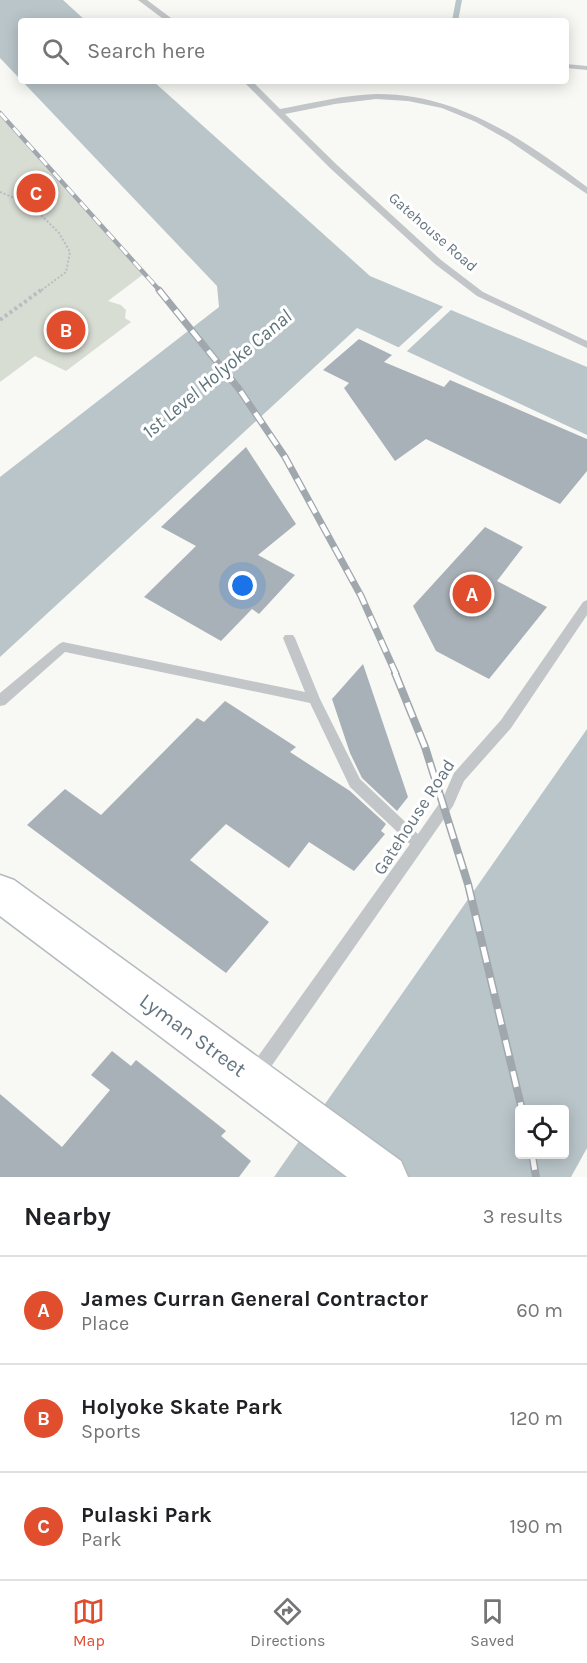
<!DOCTYPE html>
<style>
body{margin:0;font-family:Karla,sans-serif;background:#f6f6f6;color:#202124}
.controls{position:absolute;right:18px;bottom:18px;display:grid;overflow:hidden;border-radius:6px;box-shadow:0 3px 15px #0003}
.controls button{width:54px;height:54px;display:grid;place-items:center;padding:0;border:0;border-bottom:2px solid #e0e0e0;background:#fff;color:#202124;font:30px sans-serif}
.you{position:absolute;left:243px;top:586px;width:21px;height:21px;margin:-15px;border:4px solid #fff;border-radius:50%;background:#1a73e8;box-shadow:0 0 0 9px #1a73e833}
.badge{display:grid;place-items:center;width:39px;height:39px;border-radius:50%;background:#e04e2e;color:#fff;font-size:20px;font-weight:700}
.pin{position:absolute;translate:-50% -50%;border:3px solid #fff;box-shadow:0 2px 6px #0006}
.list{margin:0;padding:0;list-style:none}
h2{display:flex;justify-content:space-between;align-items:center;height:78px;margin:0;padding:0 24px;font-size:26px}
h2 small{font-size:20px;font-weight:400;color:#757577}
.list li{display:grid;grid-template-columns:39px 1fr auto;gap:18px;align-items:center;box-sizing:border-box;height:108px;padding:0 24px;border-top:2px solid #e0e0e0}
.list b{display:block;font-size:22px;white-space:nowrap}
.list p{margin:0;font-size:20px;white-space:nowrap;color:#757577}
.list em{font-size:20px;font-style:normal;color:#757577}
.icon{flex:none;width:33px;height:33px;fill:none;stroke:currentColor;stroke-width:2;stroke-linecap:round;stroke-linejoin:round}
.map{position:relative;flex:none;width:587px;height:1177px;overflow:hidden}
.search{position:absolute;background:#fff;box-shadow:0 3px 15px #0003;left:18px;right:18px;top:18px;height:66px;display:flex;align-items:center;gap:15px;box-sizing:border-box;padding:0 21px;border-radius:6px;color:#757577;font-size:22px}
.sheet{height:402px;background:#fff}
nav{display:flex;justify-content:space-around;align-items:center;box-sizing:border-box;height:84px;border-top:2px solid #e0e0e0;background:#fff;font-size:16px;color:#757577}
nav a{display:grid;justify-items:center;gap:3px}
nav .on{color:#e04e2e}
.map>svg:first-child{display:block}
.green{fill:#d8ddd4}
.water{fill:#b9c5c9;fill-rule:evenodd}
.pier{fill:#f8f8f5}
.lines{fill:none;stroke-linecap:round;stroke-linejoin:round}
.stream{stroke:#b9c5c9;stroke-width:6}
.building{fill:#a8b1b7}
.secondary-casing{stroke:#b4babe;stroke-width:3}
.path-far1{stroke:#babdc0;stroke-width:2;stroke-dasharray:2 2;stroke-linecap:butt}
.path{stroke:#babdc0;stroke-width:4;stroke-dasharray:3 3;stroke-linecap:butt}
.service{fill:#c2c6c9;fill-rule:evenodd}
.secondary{fill:#fff;fill-rule:evenodd}
.rail-far2-casing{stroke:#a1a8ad;stroke-width:4.5}
.rail-far1-casing{stroke:#a1a8ad;stroke-width:7}
.rail-casing{stroke:#a1a8ad;stroke-width:8}
.rail-far2{stroke:#fff;stroke-width:3;stroke-dasharray:10;stroke-linecap:butt}
.rail-far1{stroke:#fff;stroke-width:4.5;stroke-dasharray:13;stroke-linecap:butt}
.rail{stroke:#fff;stroke-width:5;stroke-dasharray:16;stroke-linecap:butt}
.labels{text-anchor:middle;dominant-baseline:central;stroke-width:6;stroke-linejoin:round;paint-order:stroke}
.far-street-label{font-size:15px;fill:#647580;stroke:#fff}
.street-label{font-size:18px;fill:#647580;stroke:#fff}
.water-label{font-size:20px;font-style:italic;fill:#5e747a;stroke:#fff}
.near-street-label{font-size:21px;fill:#647580;stroke:#fff}
</style>
<div class="map">
<svg width="587" height="1177" viewBox="0 0 587 1177">
<rect width="100%" height="100%" fill="#f8f8f5"/>
<path class="green" d="M0 112 145 273 108 301 121 305 126 310 125 318 131 322 66 371 35 356 0 382Z"/>
<path class="water" d="M0 0H63L86 21H21V80L0 58Z
M22 81H153L370 276 587 367V435L357 328 0 657V477L219 307 217 286Z
M587 729V1148L571 1177H274ZM520 1110H564V1154H520Z"/>
<path class="pier" d="M445 305 453 308 406 352 398 348Z"/>
<g class="lines">
<path class="stream" d="M455 21 459 0"/>
</g>
<path class="building" d="M359 339 392 355 384 362 444 387 450 380 587 439V471L560 504 426 439 395 461 344 388 349 383 323 370Z
M246 447 296 524 258 555 295 575 259 614 252 609 221 641 144 597 196 546 161 527Z
M485 527 523 547 497 581 547 607 489 679 436 651 413 606Z
M363 664 408 797 397 811 362 778 350 753 332 699Z
M225 701 296 747 290 752 350 791 386 824 381 831 385 834 354 871 309 842 289 868 226 824 190 860 269 922 226 973 27 825 65 789 101 815 197 718 204 722Z
M112 1051 131 1066 136 1060 226 1131 221 1136 251 1161 239 1177H0V1094L62 1147 110 1090 91 1075Z"/>
<g class="lines">
<defs>
<path id="secondary" d="M0 875 14 880 401 1161 408 1177H347L0 916Z"/>
</defs>
<use href="#secondary" class="secondary-casing"/>
<path class="path-far1" d="M0 192 31 205 59 233 70 252 66 272 39 292"/>
<path class="path" d="M0 320 41 290"/>
<path class="service" d="M138 0H147L175 21H166Z
M566 64 587 66V70L566 68Z
M243 81H252L280 109C312 103 344 95 376 94 457 93 525 140 587 187V194L508 140 476 122 442 108 408 101 376 99 335 104 285 114 336 164 441 260 483 292 587 341V348L477 296 435 264 330 168Z
M587 600V615L511 728 464 781 453 806 261 1081 255 1083 249 1081 247 1075 249 1069 410 844 350 787 310 703 65 652 5 705 0 706V693L59 644 63 642 305 692 283 638 285 635H293L295 638 320 699 360 779 418 834 443 798 454 773 501 720 583 602Z"/>
<use href="#secondary" class="secondary"/>
<defs>
<path id="rail-far2" d="M0 113 161 292"/>
<path id="rail-far1" d="M159 290 239 389 285 457 361 596 396 674"/>
<path id="rail" d="M395 673 425 747 468 884 522 1110
M532 1154 536 1177"/>
</defs>
<use href="#rail-far2" class="rail-far2-casing"/>
<use href="#rail-far1" class="rail-far1-casing"/>
<use href="#rail" class="rail-casing"/>
<use href="#rail-far2" class="rail-far2"/>
<use href="#rail-far1" class="rail-far1"/>
<use href="#rail" class="rail"/>
</g>
<g class="labels">
<g class="far-street-label">
<text transform="translate(433 232) rotate(41)">Gatehouse Road</text>
</g>
<g class="street-label">
<text transform="translate(414 817) rotate(-57)">Gatehouse Road</text>
</g>
<g class="water-label">
<text transform="translate(217 374) rotate(-40)">1st Level Holyoke Canal</text>
</g>
<g class="near-street-label">
<text transform="translate(193 1035) rotate(36)">Lyman Street</text>
</g>
</g>
</svg>
<div class="controls">
<button><svg class="icon" aria-label="locate" viewBox="0 0 24 24"><circle cx="12" cy="12" r="6"/><path d="M12 2v4M12 18v4M2 12h4M18 12h4"/></svg></button>
</div>
<div class="you"></div>
<div class="pin badge" style="left:472px;top:594px">A</div>
<div class="pin badge" style="left:66px;top:330px">B</div>
<div class="pin badge" style="left:36px;top:193px">C</div>
<div class="search"><svg class="icon" aria-label="search" viewBox="0 0 24 24"><circle cx="10" cy="10" r="6"/><path d="M15 15l6 6"/></svg>Search here</div>
</div>
<section class="sheet">
<h2>Nearby<small>3 results</small></h2>
<ul class="list">
<li><span class="badge">A</span><div><b>James Curran General Contractor</b><p>Place</p></div><em>60 m</em></li>
<li><span class="badge">B</span><div><b>Holyoke Skate Park</b><p>Sports</p></div><em>120 m</em></li>
<li><span class="badge">C</span><div><b>Pulaski Park</b><p>Park</p></div><em>190 m</em></li>
</ul>
</section>
<nav>
<a class="on"><svg class="icon" aria-label="map" viewBox="0 0 24 24"><path d="M3 6l6-2 6 2 6-2v14l-6 2-6-2-6 2zM9 4v14M15 6v14"/></svg>Map</a>
<a><svg class="icon" aria-label="directions" viewBox="0 0 24 24"><path d="M12 3l9 9-9 9-9-9zM9 14v-3h6M13 9l2 2-2 2"/></svg>Directions</a>
<a><svg class="icon" aria-label="saved" viewBox="0 0 24 24"><path d="M7 4h10v16l-5-4-5 4z"/></svg>Saved</a>
</nav>
